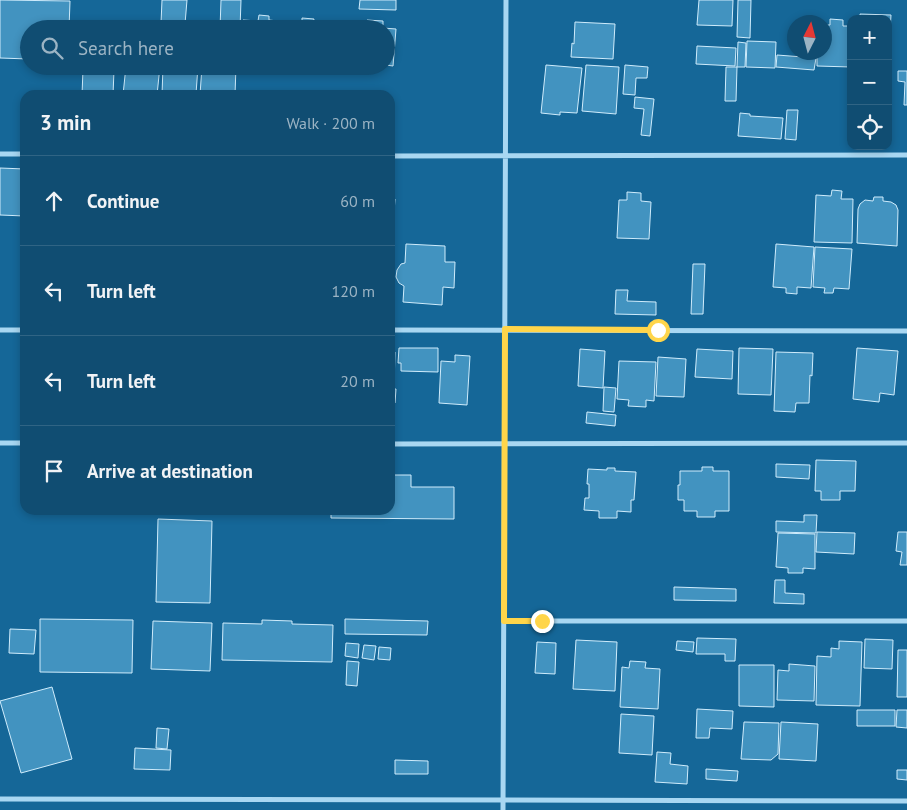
<!DOCTYPE html>
<meta charset="utf-8">
<style>
body{margin:0;font-family:"PT Sans",sans-serif;background:#1e577a;color:#f1f3f6}
.controls{position:absolute;right:15px;top:15px;display:grid;overflow:hidden;border-radius:10px;box-shadow:0 2px 8px #0003}
.controls button{width:45px;height:45px;display:grid;place-items:center;padding:0;border:0;border-bottom:1px solid #306484;background:#104d72;color:#f1f3f6;font:25px sans-serif}
.compass{position:absolute;left:787px;top:15px;width:45px;height:45px;border-radius:50%;background:#104d72;box-shadow:0 2px 8px #0003;rotate:6deg}
.stop{position:absolute;width:15px;height:15px;margin:-11px;border:4px solid #ffd54a;border-radius:50%;background:#fff}
.stop.end{background:#ffd54a;border-color:#fff;box-shadow:0 1px 5px #0008}
.list{margin:0;padding:0;list-style:none}
h2{display:flex;justify-content:space-between;align-items:center;height:65px;margin:0;padding:0 20px;font-size:21px}
h2 small{font-size:16px;font-weight:400;color:#9cb4c4}
.list li{display:grid;grid-template-columns:32px 1fr auto;gap:15px;align-items:center;box-sizing:border-box;height:90px;padding:0 20px;border-top:1px solid #306484}
.list b{display:block;font-size:19px;white-space:nowrap}
.list em{font-size:16px;font-style:normal;color:#9cb4c4}
.icon{flex:none;width:28px;height:28px;fill:none;stroke:currentColor;stroke-width:2;stroke-linecap:round;stroke-linejoin:round}
.map{position:relative;flex:none;width:907px;height:810px;overflow:hidden}
.search{position:absolute;background:#104d72;box-shadow:0 2px 8px #0003;left:20px;top:20px;width:375px;height:55px;display:flex;align-items:center;gap:12px;box-sizing:border-box;padding:0 18px;border-radius:28px;color:#9cb4c4;font-size:19px}
.panel{position:absolute;background:#104d72;box-shadow:0 2px 8px #0003;left:20px;top:90px;width:375px;height:425px;border-radius:15px}
.map>svg:first-child{display:block}
.building{fill:#4293c0;stroke:#cfecfc}
.lines{fill:none;stroke-linecap:round;stroke-linejoin:round}
.minor{stroke:#a8d7f2;stroke-width:5}
.route{stroke:#ffd54a;stroke-width:6}
</style>
<div class="map">
<svg width="907" height="810" viewBox="0 0 907 810">
<rect width="100%" height="100%" fill="#156798"/>
<path class="building" d="M0 0 70 1 69 29H29V59L0 58Z
M162 0H187L185 24 161 23Z
M221 0H241L240 29H220Z
M360 0H396V10L359 9Z
M699 0H733L732 26 697 25Z
M738 0H751L750 38 737 37Z
M860 14 891 15 888 66V19H860Z
M259 15 269 16V20L278 21 277 29H243V20L258 21Z
M302 18 314 19 313 24H318V29H282V22L302 23Z
M830 19 843 20V26H851V67L817 66V52H824V25H830Z
M367 20 383 21V28L396 29 393 66 386 65V29H360V26L366 27Z
M575 22 615 24 613 59 571 57 572 43 574 44Z
M747 41 776 42 775 68 746 67Z
M738 42 746 43 745 67H737Z
M697 46 736 48 735 66 696 64Z
M777 55 816 58 814 70 776 67Z
M546 65 582 68 577 113 560 112V115L541 113Z
M586 65 619 67 616 114 582 111Z
M625 65 648 67 647 78H636L635 95 623 94Z
M126 66H160L157 95H123Z
M163 66H198L196 94 173 93V95H162Z
M202 66H236L235 95H200Z
M726 67H737L736 101H725Z
M83 69 114 70 113 95H82Z
M898 71H907V105H904L905 82 898 81Z
M635 97 654 99 650 136 641 135 644 109 634 108Z
M787 110H798L796 140 785 139Z
M740 113 750 114V116L783 118 781 139 738 136Z
M0 168 25 169V216L0 215Z
M390 176H394L393 189H390Z
M832 190 842 191 841 199H853L852 243 814 242 816 195 831 196Z
M627 192 641 193V201L651 202 649 239 617 238 619 200H627Z
M874 197H883V201L891 202 896 205 898 210 897 246 857 243 858 209 860 204 865 200 873 201Z
M390 199H395L393 226H390Z
M406 244 445 246V262H455L454 288 443 287 442 305 403 302 404 286 399 283 396 277 397 270 401 264 405 263Z
M776 244 814 247 811 288 797 287V294L786 293V288L773 287Z
M815 247 852 249 849 289 834 288 833 293H824L825 288 813 287Z
M693 264H705L703 314H691Z
M616 290H628L627 301 656 302V315L615 314Z
M399 348H438V372L401 371V363H398Z
M739 348 773 349 771 395 738 394Z
M857 348 898 351 894 395 880 393 879 402 853 399Z
M580 349 605 351 603 388 578 386Z
M697 349 733 351 732 379 695 377Z
M390 352H395L394 386H390Z
M776 352 813 353 812 376 810 375 809 403H796L795 412 774 411Z
M455 355 470 356 467 405 439 403 441 361 455 362Z
M658 357 686 359 684 397 656 396Z
M619 361 656 362 654 401 646 400V407L628 406 629 400 617 399Z
M604 387 616 388 614 412 603 411Z
M390 389H396L395 403H390Z
M587 412 616 415 615 426 586 423Z
M816 460 856 461 855 491H840V500H821V491H815Z
M776 464 810 465 809 479 776 477Z
M702 467H713V471H729V511H715V517H697V511H684V500H678V485H680V471H702Z
M607 468H615V471L636 472 634 500H631V512L617 511V518H599V511L584 510 585 498H589V484H587L588 469 607 470Z
M390 475H411V487H454V519L331 518V510H390Z
M804 515H817L816 533 776 532V521L804 522Z
M158 519 212 521 210 603 156 602Z
M817 532 855 533 854 554 816 552Z
M898 532H907V565H900L902 552 896 551Z
M778 533 815 534V569L803 568V573H788V568L776 567Z
M775 580H785V593L804 594V604L774 603Z
M674 587 736 589V601L674 600Z
M40 619 133 620 132 673 40 672Z
M345 619 428 621 427 635 345 634Z
M262 620 292 621V624L333 625 332 662 222 660 223 623 262 624Z
M153 621 212 623 210 671 151 669Z
M10 629 36 630 34 654 9 653Z
M697 638 736 639 735 661H725V654H696Z
M865 639 893 640 892 669 864 668Z
M576 640 617 642 615 691 573 689Z
M677 641 694 642 693 652 676 650Z
M839 641 862 642 860 706 816 705 817 656 831 657V648L839 649Z
M537 642 556 643 555 674 535 673Z
M346 643 359 644 358 658 345 656Z
M364 645 376 646 374 660 362 658Z
M379 647 391 648 390 660 378 659Z
M898 650H907V697H897Z
M347 661 359 662 357 686 346 685Z
M630 661 646 662 645 668 660 669 658 709 620 707 622 667 629 668Z
M789 664 815 666 814 701 777 700 778 670 789 671Z
M739 665H774V707L739 706Z
M52 687 72 759 21 773 0 701Z
M697 709 733 711 732 729 710 728 709 738H696Z
M857 710H895V726H857Z
M897 710H907V728L896 727Z
M621 714 654 716 652 755 619 753Z
M744 722 779 723 778 754 771 760 741 759Z
M781 722 818 724 816 761 779 759Z
M157 728 169 729 167 749 156 748Z
M135 748 171 750 170 770 134 769Z
M657 752 671 753 670 764 688 766 687 784 655 782Z
M395 760 428 761V774H395Z
M706 769 738 771 737 781 706 779Z
M897 770H907V780L897 779Z"/>
<g class="lines">
<path class="minor" d="M0 154H25
M390 156 907 155
M0 330H25
M390 330 907 331
M0 443H25
M390 444 907 443
M504 621H907
M0 799 907 801
M503 810 506 0"/>
</g>
<g class="lines">
<path class="route" d="M542 621H504L505 329 658 330"/>
</g>
</svg>
<div class="controls">
<button>+</button>
<button>−</button>
<button><svg class="icon" aria-label="locate" viewBox="0 0 24 24"><circle cx="12" cy="12" r="6"/><path d="M12 2v4M12 18v4M2 12h4M18 12h4"/></svg></button>
</div>
<svg class="compass" viewBox="-18 -18 36 36"><path d="M0-13l5 13h-10z" fill="#e53935"/><path d="M0 13l5-13h-10z" fill="#9cb4c4"/></svg>
<div class="stop" style="left:658px;top:330px"></div>
<div class="stop end" style="left:542px;top:621px"></div>
<div class="search"><svg class="icon" aria-label="search" viewBox="0 0 24 24"><circle cx="10" cy="10" r="6"/><path d="M15 15l6 6"/></svg>Search here</div>
<section class="panel">
<h2>3 min<small>Walk · 200 m</small></h2>
<ul class="list">
<li><svg class="icon" aria-label="ahead" viewBox="0 0 24 24"><path d="M12 20V5M6 11l6-6 6 6"/></svg><div><b>Continue</b></div><em>60 m</em></li>
<li><svg class="icon" aria-label="left" viewBox="0 0 24 24"><path d="M17 20v-9H6M10 6l-5 5 5 5"/></svg><div><b>Turn left</b></div><em>120 m</em></li>
<li><svg class="icon" aria-label="left" viewBox="0 0 24 24"><path d="M17 20v-9H6M10 6l-5 5 5 5"/></svg><div><b>Turn left</b></div><em>20 m</em></li>
<li><svg class="icon" aria-label="arrive" viewBox="0 0 24 24"><path d="M6 21V4h12l-3 4 3 4H6"/></svg><div><b>Arrive at destination</b></div></li>
</ul>
</section>
</div>
